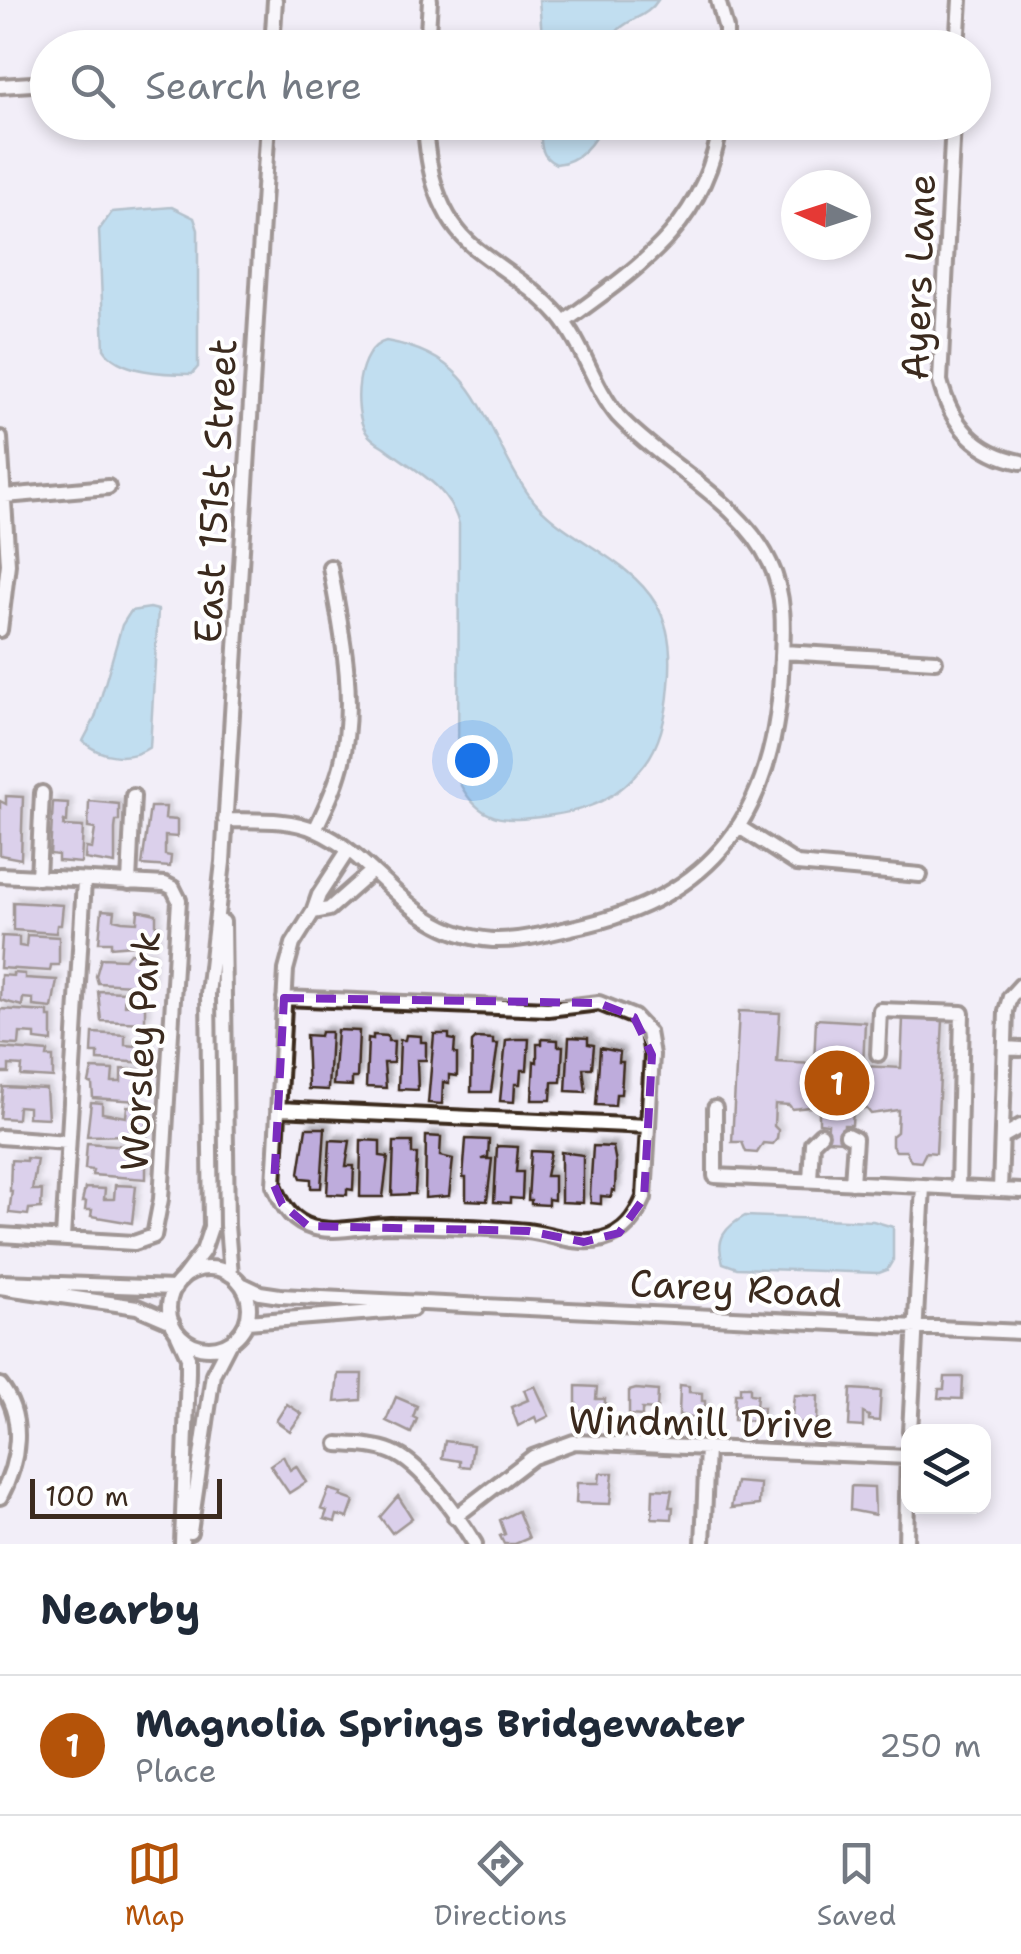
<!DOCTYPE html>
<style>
body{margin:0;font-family:"Shantell Sans",sans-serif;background:#f6f6f7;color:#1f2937}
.controls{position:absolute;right:30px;bottom:30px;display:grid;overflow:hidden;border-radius:20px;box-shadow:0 5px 15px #0003}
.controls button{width:90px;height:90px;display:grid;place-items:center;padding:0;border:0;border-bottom:2px solid #e0e1e3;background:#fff;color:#1f2937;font:50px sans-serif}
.compass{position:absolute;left:781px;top:170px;width:90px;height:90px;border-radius:50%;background:#fff;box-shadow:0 5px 15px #0003;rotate:273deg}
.scale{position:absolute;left:30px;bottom:25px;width:192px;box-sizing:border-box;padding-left:10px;border:5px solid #3b2a1e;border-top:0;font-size:28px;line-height:35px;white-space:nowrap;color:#3b2a1e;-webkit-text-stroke:8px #fff;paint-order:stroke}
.you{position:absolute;left:472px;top:760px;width:35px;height:35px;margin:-25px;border:8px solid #fff;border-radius:50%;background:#1a73e8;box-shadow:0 0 0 15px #1a73e833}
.badge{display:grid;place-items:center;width:65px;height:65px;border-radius:50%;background:#b45309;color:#fff;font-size:32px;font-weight:700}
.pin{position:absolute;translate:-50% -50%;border:5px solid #fff;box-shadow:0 2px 10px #0006}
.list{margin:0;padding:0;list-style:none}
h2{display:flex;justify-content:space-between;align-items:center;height:130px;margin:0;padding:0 40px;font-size:42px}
h2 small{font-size:32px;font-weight:400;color:#747a83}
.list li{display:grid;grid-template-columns:65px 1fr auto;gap:30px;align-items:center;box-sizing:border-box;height:140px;padding:0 40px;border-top:2px solid #e0e1e3}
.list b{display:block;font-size:38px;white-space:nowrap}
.list p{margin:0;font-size:32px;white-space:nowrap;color:#747a83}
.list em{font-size:32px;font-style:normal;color:#747a83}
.icon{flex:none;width:55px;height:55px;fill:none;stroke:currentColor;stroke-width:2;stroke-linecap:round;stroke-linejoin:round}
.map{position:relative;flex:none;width:1021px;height:1544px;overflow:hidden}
.search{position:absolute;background:#fff;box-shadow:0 5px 15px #0003;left:30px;right:30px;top:30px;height:110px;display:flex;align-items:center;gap:25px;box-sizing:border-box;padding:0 35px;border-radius:55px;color:#747a83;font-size:38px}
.sheet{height:270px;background:#fff}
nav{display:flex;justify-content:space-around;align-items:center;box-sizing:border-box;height:140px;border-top:2px solid #e0e1e3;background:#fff;font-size:28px;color:#747a83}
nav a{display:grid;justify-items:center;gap:5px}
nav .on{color:#b45309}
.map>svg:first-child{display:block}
.water{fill:#86c9e7;stroke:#688997;stroke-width:2.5}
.building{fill:#beacdc;stroke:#3b2a1e;stroke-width:2.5;filter:url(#shadow)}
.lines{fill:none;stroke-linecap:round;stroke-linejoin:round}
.minor-casing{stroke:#3b2a1e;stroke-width:20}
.minor{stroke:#fff;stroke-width:12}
.marked{fill:none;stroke:#7b2cbf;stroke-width:8;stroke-dasharray:20 12;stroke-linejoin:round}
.labels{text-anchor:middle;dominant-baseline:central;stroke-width:8;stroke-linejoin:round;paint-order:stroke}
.street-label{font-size:38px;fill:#3b2a1e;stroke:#fff}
</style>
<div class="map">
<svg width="1021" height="1544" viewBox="0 0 1021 1544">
<defs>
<filter id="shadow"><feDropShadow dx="4.5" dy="-4.5" stdDeviation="2.5" flood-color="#0004"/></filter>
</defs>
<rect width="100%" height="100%" fill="#f2eef8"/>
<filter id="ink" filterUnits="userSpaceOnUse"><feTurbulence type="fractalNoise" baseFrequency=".01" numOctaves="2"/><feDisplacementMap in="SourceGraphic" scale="20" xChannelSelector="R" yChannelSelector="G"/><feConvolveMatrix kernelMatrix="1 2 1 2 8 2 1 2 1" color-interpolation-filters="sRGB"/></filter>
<g filter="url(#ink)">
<path class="water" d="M539 0H658C645 22 615 18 609 48L543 47Z
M541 123V122L602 123C595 143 579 162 556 164 538 156 541 140 541 123Z
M172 207 194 218 198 230V367L192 374C166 374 119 373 104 349L99 230 112 212Z
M386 341C485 358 481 429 529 495 560 538 628 556 656 604 671 628 672 657 669 685 667 712 662 742 645 764 617 800 589 810 547 816 504 822 479 823 458 780L459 524C448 484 415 471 384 447 377 443 370 438 366 432 352 410 356 348 386 341Z
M150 608 158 610 150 747C130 761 100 758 83 741L95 718 122 625 131 611Z
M745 1216 873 1221 893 1227V1260L887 1270 879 1273 737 1268 723 1263C715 1239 725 1227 745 1216Z"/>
<path class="building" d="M6 796 23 797 21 859 0 855V801L6 804Z
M89 801 119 804V821H116L115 829V864L85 859 86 848 92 849 95 829 88 828Z
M53 802 68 803 67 822 64 821 63 826 83 827 81 863 58 861V855L50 854Z
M150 807H166L165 819 177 820V837L165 836V855L171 856 170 867 142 865Z
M13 902 63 905 61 925H57L56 933 13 930Z
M102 910 115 911 114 919 122 921 137 922 138 910 156 914V946L132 941V945L111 947V942H99Z
M27 935 59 937V965H51L50 971 0 968 2 936 19 937V946L26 947Z
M130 953 152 955 150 986 98 983 96 976 101 958 125 959Z
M13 973 25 974V978L57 980 52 1008 33 1006V999L23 998 22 1006 0 1000 1 975 13 976Z
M98 991 125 992 124 1005 145 1004V1023L101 1021Z
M0 1009 48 1012V1017H52V1042L35 1040V1034L20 1033 19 1045 0 1044Z
M739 1011 780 1013 777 1062 814 1064 816 1019 865 1022 863 1066 901 1068 903 1018 943 1020 936 1153 926 1152 921 1162 911 1161 906 1151H896L892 1146V1136L897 1132 898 1110 871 1114 867 1109 853 1108 852 1125H844L843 1141 827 1140 828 1124 819 1123V1106L792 1109 789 1105 775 1104 774 1126 778 1130 777 1139 773 1144 763 1143 757 1153 746 1152 742 1142H732Z
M337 1030 359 1031 357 1078H352V1086L333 1085Z
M321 1032H331L328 1090 308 1089 306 1035 320 1036Z
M93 1033 125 1035V1045L135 1046 136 1038 149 1039 148 1063 98 1060V1053H92Z
M434 1034H449V1039L455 1040 454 1053 457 1054V1076L449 1075V1083L443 1082 442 1104 428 1103Z
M373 1035 388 1036V1041H394L393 1063H384L386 1088 366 1087 368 1038 373 1039Z
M406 1035 421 1036V1042H426V1060H417L418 1090 398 1089 400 1040H405Z
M569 1037 588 1038V1044L594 1045 592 1068H583L586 1092 566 1091Z
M476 1038 493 1039V1044H498L491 1092H471L472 1042Z
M516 1039H529L527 1070H521L520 1084H515L514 1102 500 1101 506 1040Z
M542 1039 558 1040V1046H563L561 1082H552L551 1100H532L534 1061 537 1062V1044H542Z
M0 1048 48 1052 47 1057H53V1078L21 1076 22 1066 9 1065V1073H0Z
M600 1048 620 1052 619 1062H623L621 1094H616L615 1106 596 1105Z
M92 1069 113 1070 112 1082H121V1069L139 1070 138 1101 93 1098 92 1084 89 1083Z
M3 1087 46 1089 48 1118 28 1117V1107L18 1106 17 1119 0 1118Z
M91 1102 102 1103V1113L126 1117 127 1106 147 1107V1139H130L131 1135 87 1136Z
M306 1128H325L321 1188H311V1179L301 1178 299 1173Z
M426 1136 441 1137 440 1156 453 1159 449 1196 425 1198Z
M466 1139 489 1140 488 1157 482 1159H492L487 1201 466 1200V1178H463Z
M330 1140 350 1141 346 1166H354L353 1190 347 1189V1195L327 1194Z
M361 1140 380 1141V1156L388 1157 383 1197H360Z
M394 1142H412V1154H417L415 1194 392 1195Z
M87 1143 126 1146 125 1156 146 1158V1179L92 1175 93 1170 85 1169Z
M497 1146 518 1147 516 1172H523L522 1199 510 1198V1203L494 1202Z
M593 1146 613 1147 616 1163 615 1191 612 1190 611 1197 601 1196V1204L591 1203 590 1194Z
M531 1151 551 1152 546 1176H554V1200L548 1199V1205L531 1204V1200H528Z
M561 1152 583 1155V1203L561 1202Z
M26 1158 37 1159 32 1190H42L41 1208 29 1209 28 1215 9 1213 12 1191H10L11 1160 26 1161Z
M115 1185 136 1186 132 1223 91 1216 92 1210H85L86 1202H82L85 1188 105 1189 104 1199H114Z
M338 1374H362L361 1400 335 1402Z
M945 1377H963L962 1399 938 1398 939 1389H944Z
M680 1385 689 1386V1392L702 1393V1401H705V1419L679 1415Z
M535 1386 549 1416 537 1422 535 1417 518 1426 511 1407 528 1400 524 1390Z
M576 1386 597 1387 596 1399H605L604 1413 576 1411Z
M740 1387H750V1394L757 1395 756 1407H763L762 1421 734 1420 735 1394H740Z
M636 1389 658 1391 657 1410 642 1409V1416L629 1415V1391Z
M851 1389 881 1391 879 1421 869 1420V1416L863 1413V1427L849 1426Z
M794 1395 818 1396 817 1422 791 1424Z
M396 1397 417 1406 413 1417 417 1419 411 1433 386 1421Z
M287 1404 302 1414 290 1431 276 1421Z
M445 1441 473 1445 470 1467 460 1466V1461L442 1458Z
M283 1456 290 1470 296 1466 306 1482 289 1493 270 1465Z
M600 1473H613L610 1504 576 1503 577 1483H599Z
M736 1482 760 1484 759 1505 731 1508Z
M851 1486 874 1487 875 1515 850 1510Z
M329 1489 342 1493 340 1496 354 1501 348 1518 337 1515 335 1522 324 1519 327 1511 321 1509Z
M653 1489 672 1490 669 1507H673L672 1519 652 1518Z
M398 1496 412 1518 392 1533 380 1517Z
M518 1511 529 1538 515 1544H504L500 1536 505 1534 500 1520Z"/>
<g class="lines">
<defs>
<path id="minor" d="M718 0 726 29V48
M272 48 275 0
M427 48 430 0
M957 48 960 0
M0 86 48 83
M953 122 940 381C951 425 976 453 1021 462
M564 322C641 266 706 224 721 122
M0 438 8 564 0 630
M5 496 108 487
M783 652 935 661
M225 820C255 821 288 818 315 830 383 860 407 934 493 940 521 941 549 933 576 927 714 898 774 812 781 675 783 636 787 598 770 563 741 501 664 465 618 416 593 386 584 346 559 316 535 288 504 271 475 248 437 217 427 168 425 122
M739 827 797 864 920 875
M315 830C325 809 335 789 341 766 357 700 342 632 330 567
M347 852 319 895 313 912 329 909 371 872
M0 875 165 884 173 888 179 900 161 1199 154 1236 134 1243 0 1235
M38 878 42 793
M129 883 133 796
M223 922 227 1225 231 1275
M284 998 548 1009 599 1003 634 1017 648 1032 652 1055 644 1198C635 1218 625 1233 603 1239 578 1246 552 1234 527 1231 482 1226 435 1226 390 1225 364 1225 331 1236 306 1225 288 1217 281 1202 274 1185L286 970 293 944 313 912
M1005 1048 1021 1049
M878 1054 880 1010 962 1013 958 1188 923 1186
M715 1108V1176L923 1186 910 1432
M278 1109 648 1126
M847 1135 855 1139 852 1183
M0 1137 67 1142
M1002 1137 1021 1126
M810 1180 812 1143 821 1134
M958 1188 1021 1191
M1000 1190 1006 1011 1010 997 1021 985
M63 1238 84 881
M169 1308a40 40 0 1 1 80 0a40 40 0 1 1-80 0Z
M181 1280 203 1251 211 1227 208 994 223 862 268 122
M2 1282 175 1288
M241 1284 260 1293 280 1296 1021 1332
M0 1287 137 1307 172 1322
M247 1322 412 1309
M178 1335 188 1357V1372L182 1544
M0 1385C26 1417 19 1463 0 1497
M338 1444C356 1445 375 1445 392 1452 422 1464 458 1516 475 1544
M455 1517 533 1457 574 1442 908 1457
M190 1532 213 1374 229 1343
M703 1544 707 1448
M906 1544 908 1452"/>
</defs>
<use href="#minor" class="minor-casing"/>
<use href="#minor" class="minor"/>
</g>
</g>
<path d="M0 0H1021V1544H0ZM284 998 599 1003 634 1017 652 1055 644 1198 619 1233 584 1242 528 1231 308 1226 282 1204 274 1185Z" fill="#f2eef8" fill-opacity=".55" fill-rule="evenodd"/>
<path class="marked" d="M284 998 599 1003 634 1017 652 1055 644 1198 619 1233 584 1242 528 1231 308 1226 282 1204 274 1185Z"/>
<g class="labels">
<g class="street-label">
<text transform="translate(918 277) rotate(-88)">Ayers Lane</text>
<text transform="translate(215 491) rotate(-87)">East 151st Street</text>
<text transform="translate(140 1051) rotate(-87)">Worsley Park</text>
<text transform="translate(736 1288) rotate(3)">Carey Road</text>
<text transform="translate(701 1422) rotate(1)">Windmill Drive</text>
</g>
</g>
</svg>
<div class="controls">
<button><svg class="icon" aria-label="layers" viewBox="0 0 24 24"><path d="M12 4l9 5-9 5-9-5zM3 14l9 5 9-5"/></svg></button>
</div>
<svg class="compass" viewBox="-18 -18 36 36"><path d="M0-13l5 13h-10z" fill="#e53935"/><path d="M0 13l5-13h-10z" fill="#747a83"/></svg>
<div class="scale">100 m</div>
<div class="you"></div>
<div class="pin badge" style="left:837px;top:1083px">1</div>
<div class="search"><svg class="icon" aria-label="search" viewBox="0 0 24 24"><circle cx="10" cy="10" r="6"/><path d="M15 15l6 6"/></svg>Search here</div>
</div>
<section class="sheet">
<h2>Nearby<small></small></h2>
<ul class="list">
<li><span class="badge">1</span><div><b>Magnolia Springs Bridgewater</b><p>Place</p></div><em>250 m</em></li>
</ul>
</section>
<nav>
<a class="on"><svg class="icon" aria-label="map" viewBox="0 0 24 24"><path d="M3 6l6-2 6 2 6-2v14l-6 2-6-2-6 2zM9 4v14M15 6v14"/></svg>Map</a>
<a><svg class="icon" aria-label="directions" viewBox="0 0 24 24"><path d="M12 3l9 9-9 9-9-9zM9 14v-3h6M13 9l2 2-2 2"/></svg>Directions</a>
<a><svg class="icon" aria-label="saved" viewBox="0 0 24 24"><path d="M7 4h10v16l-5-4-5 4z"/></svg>Saved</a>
</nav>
